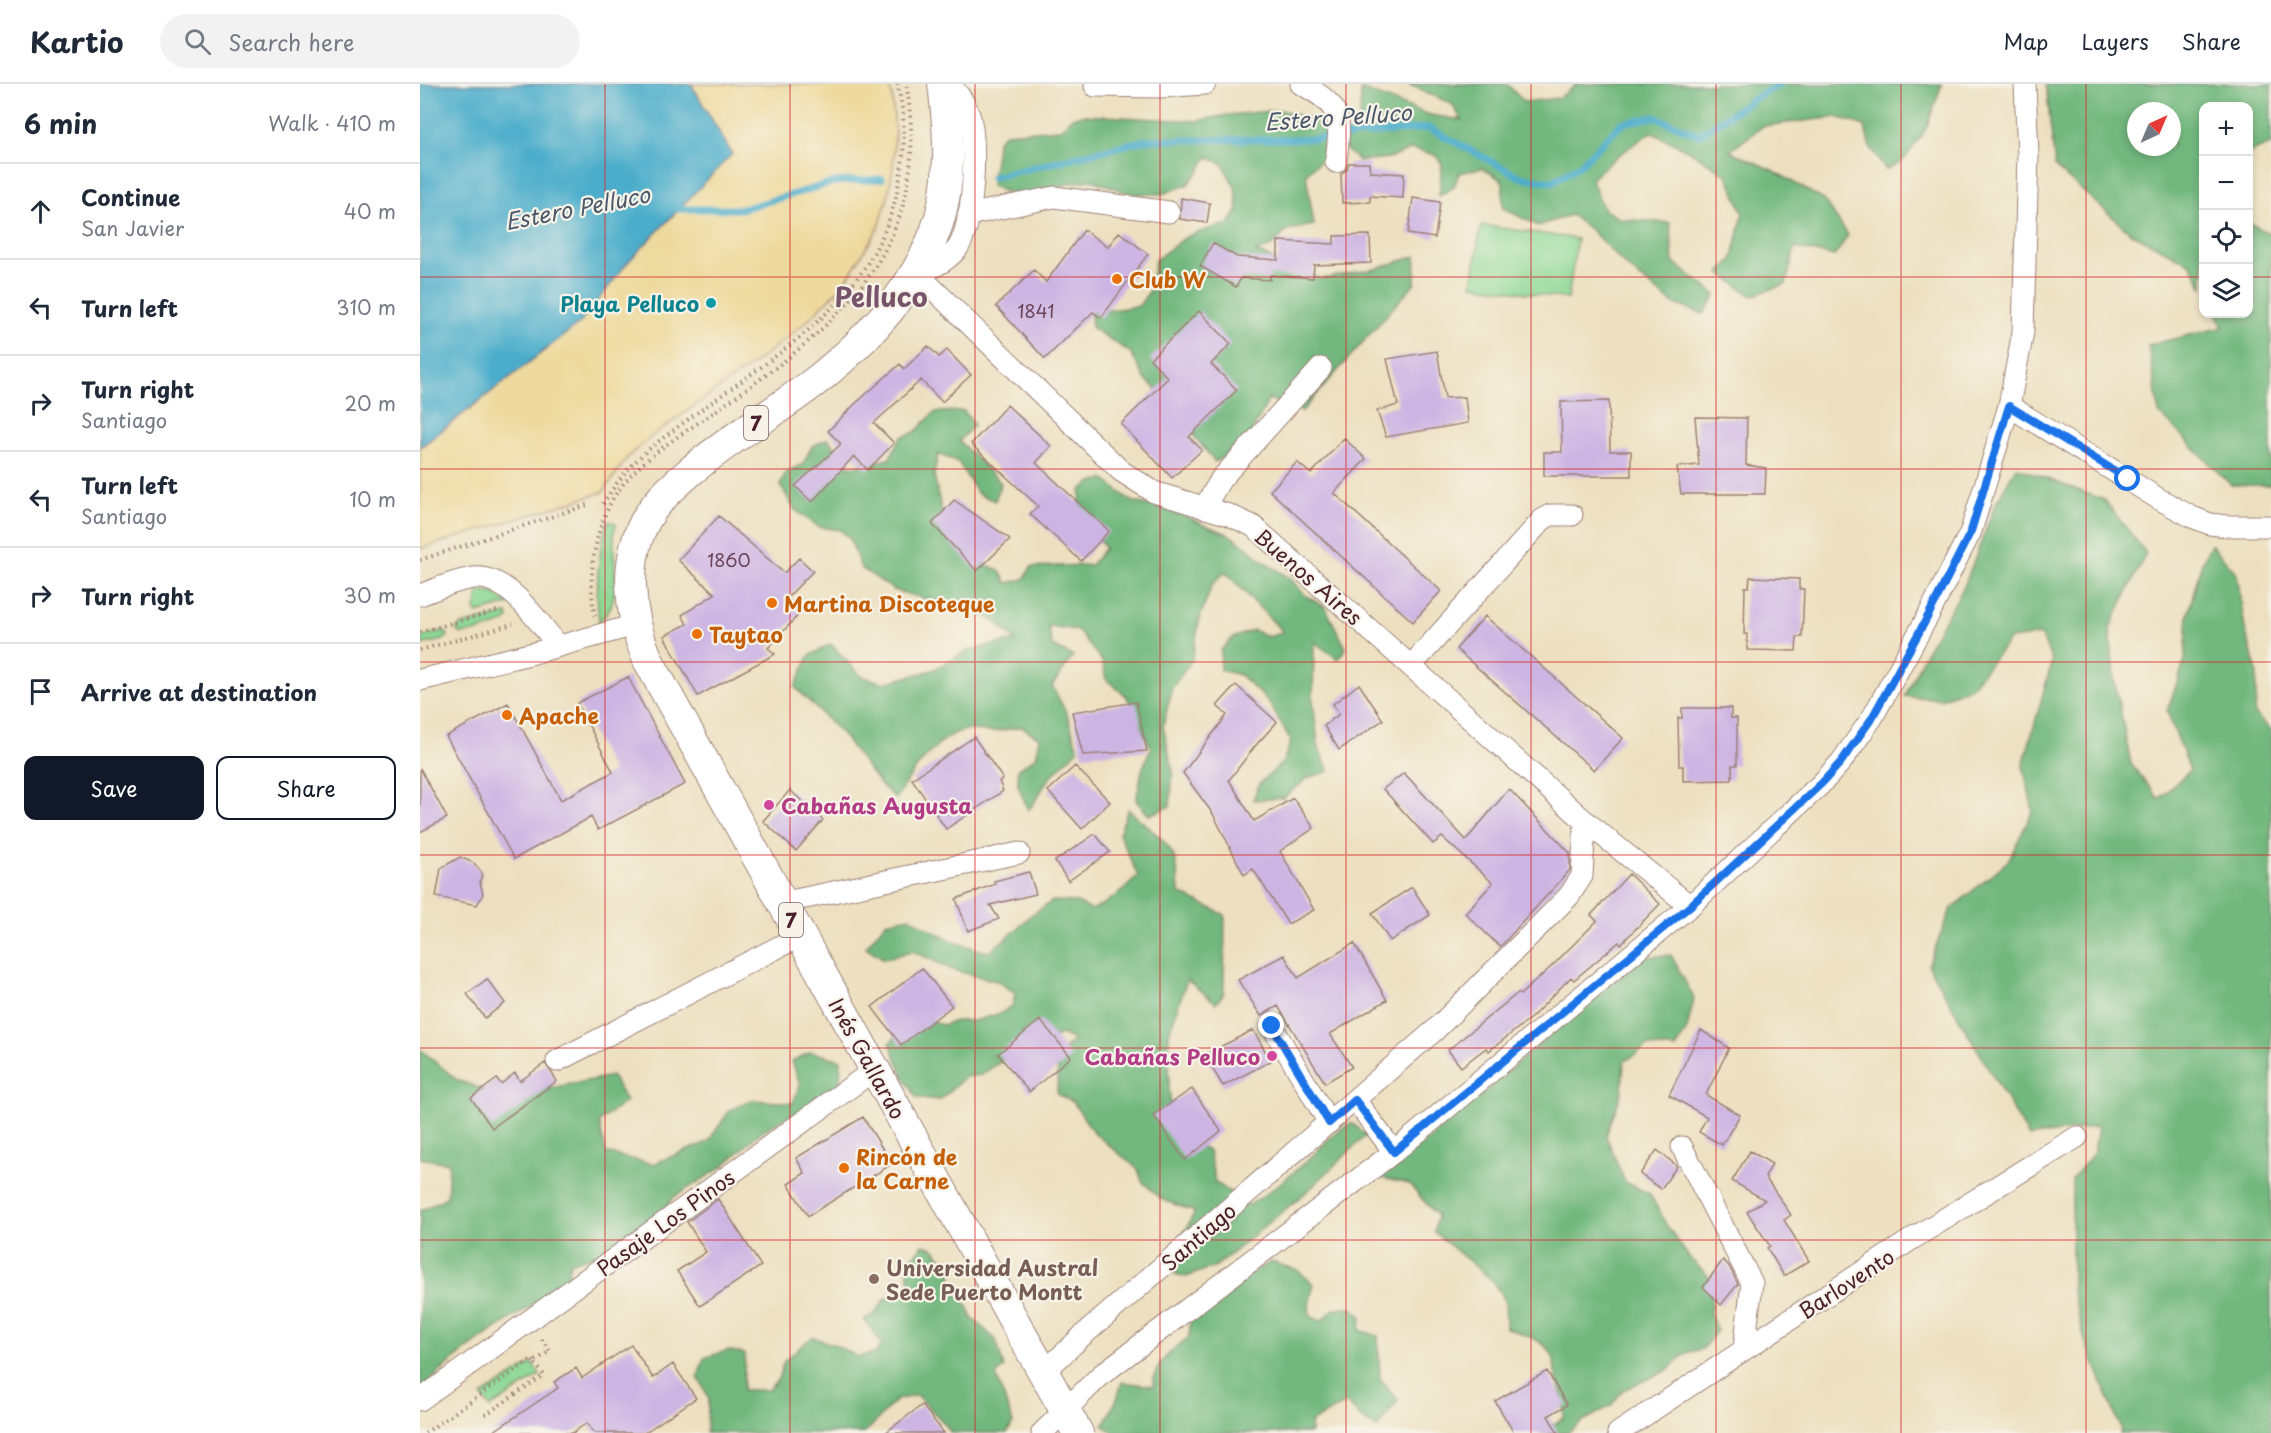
<!DOCTYPE html>
<meta charset="utf-8">
<style>
body{margin:0;font-family:"Playpen Sans",sans-serif;background:#f2f2f3;color:#1f2937}
.controls{position:absolute;right:18px;top:18px;display:grid;overflow:hidden;border-radius:12px;box-shadow:0 3px 9px #0003}
.controls button{width:54px;height:54px;display:grid;place-items:center;padding:0;border:0;border-bottom:2px solid #e0e1e3;background:#fff;color:#1f2937;font:30px sans-serif}
.compass{position:absolute;left:1707px;top:18px;width:54px;height:54px;border-radius:50%;background:#fff;box-shadow:0 3px 9px #0003;rotate:44deg}
.stop{position:absolute;width:18px;height:18px;margin:-14px;border:4px solid #1a73e8;border-radius:50%;background:#fff}
.stop.end{background:#1a73e8;border-color:#fff;box-shadow:0 2px 6px #0008}
.list{margin:0;padding:0;list-style:none}
h2{display:flex;justify-content:space-between;align-items:center;height:78px;margin:0;padding:0 24px;font-size:26px}
h2 small{font-size:20px;font-weight:400;color:#747a83}
.list li{display:grid;grid-template-columns:39px 1fr auto;gap:18px;align-items:center;box-sizing:border-box;height:96px;padding:0 24px;border-top:2px solid #e0e1e3}
.list b{display:block;font-size:22px;white-space:nowrap}
.list p{margin:0;font-size:20px;white-space:nowrap;color:#747a83}
.list em{font-size:20px;font-style:normal;color:#747a83}
.actions{display:flex;gap:12px;padding:18px 24px}
.actions a{flex:1;padding:14px 0;border:2px solid #111827;border-radius:12px;text-align:center;font-size:21px;color:#111827}
.actions .main{background:#111827;color:#fff}
.icon{flex:none;width:33px;height:33px;fill:none;stroke:currentColor;stroke-width:2;stroke-linecap:round;stroke-linejoin:round}
.map{position:relative;flex:none;width:1851px;height:1349px;overflow:hidden}
header{display:flex;align-items:center;gap:36px;box-sizing:border-box;height:84px;padding:0 30px;background:#fff;border-bottom:2px solid #e0e1e3}
header strong{font-size:28px}
nav{display:flex;gap:33px;margin-inline-start:auto;font-size:21px}
.search{width:420px;height:54px;background:#f2f2f3;display:flex;align-items:center;gap:15px;box-sizing:border-box;padding:0 21px;border-radius:33px;color:#747a83;font-size:22px}
main{display:flex}
aside{flex:1;background:#fff}
.map>svg:first-child{display:block}
.green{fill:#8dd895;stroke:#6c7c60;stroke-width:1.5}
.forest{fill:#72b87e;stroke:#5e6c54;stroke-width:1.5;fill-rule:evenodd}
.sand{fill:#eeda9e;stroke:#9c7c64;stroke-width:1.5}
.water{fill:#4cadcb;stroke:#4b667b;stroke-width:1.5}
.lines{fill:none;stroke-linecap:round;stroke-linejoin:round}
.stream{stroke:#4cadcb;stroke-width:7}
.building{fill:#cdb5e3}
.minor-casing{stroke:#9c8076;stroke-width:23}
.highway-casing{stroke:#9c8076;stroke-width:32}
.path{stroke:#9c8076;stroke-width:4;stroke-dasharray:1.5 4.5;stroke-linecap:butt}
.minor{stroke:#fff;stroke-width:21}
.highway{stroke:#fff;stroke-width:30}
.route{stroke:#1a73e8;stroke-width:8}
.grid{fill:none;stroke:#d62828;stroke-width:1.5;stroke-opacity:0.55}
.food-dot{fill:#e8710a;stroke:#f7f3e8;stroke-width:2}
.culture-dot{fill:#0f9aa8;stroke:#f7f3e8;stroke-width:2}
.hotel-dot{fill:#d1479c;stroke:#f7f3e8;stroke-width:2}
.education-dot{fill:#8d6e63;stroke:#f7f3e8;stroke-width:2}
.labels{text-anchor:middle;dominant-baseline:central;stroke-width:4.5;stroke-linejoin:round;paint-order:stroke}
.number-label{font-size:18px;fill:#6b4459}
.shield{fill:#f7f3e8;stroke:#7e5f64;stroke-width:1.5}
.shield-label{font-size:20px;font-weight:bold;fill:#4a1f2b}
.food-label{font-size:21px;font-weight:bold;fill:#c56008;stroke:#f7f3e8;text-anchor:start}
.culture-label{font-size:21px;font-weight:bold;fill:#0d838f;stroke:#f7f3e8;text-anchor:end}
.street-label{font-size:21px;fill:#4a1f2b;stroke:#f7f3e8}
.hotel-label{font-size:21px;font-weight:bold;fill:#b23c85;stroke:#f7f3e8;text-anchor:start}
.education-label{font-size:21px;font-weight:bold;fill:#785e54;stroke:#f7f3e8;text-anchor:start}
.water-label{font-size:22px;font-style:italic;fill:#4b586b;stroke:#f7f3e8}
.district-label{font-size:27px;font-weight:bold;fill:#78546b;stroke:#f7f3e8}
</style>
<header>
<strong>Kartio</strong>
<div class="search"><svg class="icon" aria-label="search" viewBox="0 0 24 24"><circle cx="10" cy="10" r="6"/><path d="M15 15l6 6"/></svg>Search here</div>
<nav><a>Map</a><a>Layers</a><a>Share</a></nav>
</header>
<main>
<aside>
<h2>6 min<small>Walk · 410 m</small></h2>
<ul class="list">
<li><svg class="icon" aria-label="ahead" viewBox="0 0 24 24"><path d="M12 20V5M6 11l6-6 6 6"/></svg><div><b>Continue</b><p>San Javier</p></div><em>40 m</em></li>
<li><svg class="icon" aria-label="left" viewBox="0 0 24 24"><path d="M17 20v-9H6M10 6l-5 5 5 5"/></svg><div><b>Turn left</b></div><em>310 m</em></li>
<li><svg class="icon" aria-label="right" viewBox="0 0 24 24"><path d="M7 20v-9h11M14 6l5 5-5 5"/></svg><div><b>Turn right</b><p>Santiago</p></div><em>20 m</em></li>
<li><svg class="icon" aria-label="left" viewBox="0 0 24 24"><path d="M17 20v-9H6M10 6l-5 5 5 5"/></svg><div><b>Turn left</b><p>Santiago</p></div><em>10 m</em></li>
<li><svg class="icon" aria-label="right" viewBox="0 0 24 24"><path d="M7 20v-9h11M14 6l5 5-5 5"/></svg><div><b>Turn right</b></div><em>30 m</em></li>
<li><svg class="icon" aria-label="arrive" viewBox="0 0 24 24"><path d="M6 21V4h12l-3 4 3 4H6"/></svg><div><b>Arrive at destination</b></div></li>
</ul>
<div class="actions"><a class="main">Save</a><a>Share</a></div>
</aside>
<div class="map">
<svg width="1851" height="1349" viewBox="0 0 1851 1349">
<rect width="100%" height="100%" fill="#f7f3e8"/>
<filter id="ink" filterUnits="userSpaceOnUse"><feTurbulence type="fractalNoise" baseFrequency=".0167" numOctaves="2"/><feDisplacementMap in="SourceGraphic" scale="12" xChannelSelector="R" yChannelSelector="G"/><feConvolveMatrix kernelMatrix="1 2 1 2 8 2 1 2 1" color-interpolation-filters="sRGB"/></filter>
<filter id="wash" filterUnits="userSpaceOnUse"><feTurbulence type="fractalNoise" baseFrequency=".008" numOctaves="4" result="noise"/><feDisplacementMap in="SourceGraphic" scale="24" xChannelSelector="R" yChannelSelector="G"/><feGaussianBlur stdDeviation="1.35" result="paint"/><feColorMatrix in="noise" values="0 0 0 0 0 0 0 0 0 0 0 0 0 0 0 0 0 1.4 0 .05"/><feComposite in="paint" operator="in"/></filter>
<g filter="url(#wash)">
<rect width="100%" height="100%" fill="#ede0c0"/>
<path class="green" d="M1061 141 1157 155 1148 215 1052 201Z
M188 437 196 439C187 472 209 512 179 538 175 502 177 471 188 437Z
M59 507 74 509 89 520 57 529 55 525Z
M87 530 89 535C77 544 56 548 41 550L37 547V544L42 541Z
M22 547H25L28 552 23 556 0 561 1 553Z
M112 1279 120 1291 70 1324 62 1312Z"/>
<path class="forest" d="M988 0H1087L1104 18 1139 14 1157 0H1522L1506 45 1484 76 1466 86 1449 61 1445 42 1417 33 1343 42 1310 67 1352 86 1404 116 1428 151 1415 172 1375 164 1366 200 1332 212 1300 189 1313 174 1323 129 1307 91 1271 68 1231 48 1195 74 1171 95 1184 126 1201 135 1250 139 1253 178 1296 211 1284 230 1252 219 1205 181 1172 147 1151 131 1118 142 1083 124V97L1063 84 1039 89 1034 103 1019 112 1022 80 1015 71 992 65 970 74 939 77 923 63 940 33 941 5 1010 31 1042 36 1032 20Z
M1626 0H1851V60L1829 69 1828 22H1784L1783 204 1771 180 1711 149 1635 83ZM1716 27H1752V63H1716Z
M861 26 902 39 914 64 886 90 894 141 866 147 853 161 836 168 901 195 955 185 996 172 995 199 882 327 849 315 827 357 795 378 771 348 753 320 725 295 710 268 672 244 671 229 719 222 730 206 735 176 766 153 785 146 809 140 818 126 815 103 802 79 787 73 780 86 767 101 742 110H711L672 96 650 99 614 113 592 110 571 102C572 86 577 73 577 57L586 49 641 45 651 34 662 31 776 37 808 31Z
M1829 139 1851 150V401H1811L1739 329 1728 261 1803 243 1796 230H1828Z
M544 327 554 341 539 357 581 399 575 417 558 410 538 378 518 370 514 391 526 448 557 477 579 486 587 499 604 495 611 483 671 481 685 464 659 428 661 406 672 398 684 395 711 417 758 428 782 440 808 450 827 463 843 477 871 495 886 512 905 523 926 564 918 575 894 558 893 615 898 662 909 687 888 694 863 714 833 716 839 700 863 678 871 657 848 617 820 591 800 586 801 566 813 554 833 546 849 553 863 548 805 488 792 501 780 533 772 576 752 604 743 642 753 688 750 722 729 731 716 717 722 686 731 664 707 613 686 595 682 577 657 546 628 542 632 562 653 572 632 602 647 630 658 666C646 677 633 688 624 702 619 711 616 718 608 726L598 701V685L616 673 620 654 602 643C592 644 580 648 570 648 563 647 554 645 547 646 521 648 487 693 476 715L459 699 420 648 375 603 389 572 411 560 441 592 464 599 513 586 547 567 595 556 576 538 539 518 513 517 474 506 441 484 430 455 420 446 399 443 375 426 360 401 366 388 383 380 392 362 408 355 430 383 469 375 481 353 495 348 515 328Z
M1596 383 1684 416 1726 469 1690 544 1694 595 1711 680 1739 715 1770 686 1747 627 1765 576 1768 530 1781 481 1791 460 1817 490 1825 545 1837 588 1835 630 1851 646V1349H1700L1701 1345 1665 1257 1652 1205V1095L1674 1069 1678 1042 1609 1053 1508 882 1531 825 1588 777 1613 727 1603 682 1632 577 1621 551 1590 555 1551 603 1521 615 1485 612 1505 569 1544 503 1575 421Z
M708 725C723 740 748 756 755 775 758 785 758 798 759 809L805 831 804 909 796 919 767 896 749 949V1004L754 1046 789 1067 795 1098 829 1121C850 1108 870 1092 889 1075 905 1060 911 1049 932 1039L946 1051 890 1105 796 1182 766 1193 755 1190 760 1155 775 1128 741 1115 722 1097 718 1085 674 1049 653 1018 637 1010 638 971 654 956 642 950 609 961 589 972 561 991 545 993 520 1016 497 1014 483 992 470 959 483 942 500 934 523 941 536 937H554L581 929 593 921 595 909 577 897 533 886 493 867 464 875 446 863 466 838 490 833C516 851 538 861 569 868L596 846 611 831 633 817 656 818 672 826C691 818 704 807 718 792L699 750Z
M1251 871 1274 914 1267 945 1256 965 1228 962 1204 978 1202 1007 1186 1052 1205 1098 1230 1110 1247 1142 1268 1172 1293 1197 1290 1229 1297 1247 1282 1265 1266 1269 1246 1287 1203 1306 1191 1322 1163 1337 1147 1349H1122L1144 1333C1145 1314 1141 1309 1136 1292 1134 1286 1135 1278 1133 1273 1125 1255 1102 1250 1086 1244L1085 1217 1072 1196 1014 1148 1017 1132 989 1100 957 1093 986 1073 1058 1014 1130 950 1225 873Z
M0 965 37 996 84 1013 192 992 206 1017 179 1038 186 1069 233 1080 288 1058 310 1026 331 1016 373 1019 380 1001 372 977 391 968 421 976 420 999 382 1025 343 1046 302 1083 254 1113 230 1143 202 1162 150 1179 147 1200C92 1234 45 1260 0 1307V1127L27 1113 29 1079 0 1074Z
M503 1161 514 1164 531 1188 533 1206 547 1221 552 1234 576 1256 584 1284 576 1291 593 1339 587 1349H531L525 1340 497 1311 476 1316 445 1349H286L289 1314 278 1293 284 1274 308 1266 325 1270 323 1306H348L358 1295 364 1277 392 1253 415 1261 438 1273 456 1269 462 1260 444 1235 454 1231 465 1215 491 1203 485 1175H491Z
M851 1178 877 1186 894 1200 889 1221 890 1232 901 1237 914 1225 932 1224 941 1231 940 1246 958 1252 960 1295 978 1316 957 1344 941 1334 926 1319 890 1339 891 1349H693L683 1341 697 1315 702 1298 733 1302C734 1279 752 1266 769 1253L771 1231 785 1221 808 1210 818 1197Z"/>
<path class="sand" d="M271 0H468L472 11 475 47 473 83 468 113 459 143 424 200 386 238 344 272 228 355 207 374 183 408 0 465V364L161 238 208 178 312 70Z"/>
<path class="water" d="M0 0H271L312 70 208 178 161 238 0 363Z"/>
<g class="lines">
<path class="stream" d="M573 93 726 56 892 55 1009 44 1100 93 1132 98 1160 81 1202 39 1235 33 1279 51 1335 14 1360 0
M252 125H322L415 98 462 95"/>
</g>
<g id="blocks">
<path class="building" d="M929 79H949L950 88 984 90 983 114 950 112V118L922 119 921 90 927 85Z
M761 114 790 119 787 139 760 135Z
M993 114 1020 118 1015 154 988 150Z
M664 146 688 163 699 148 728 170 681 234 673 228 625 275 576 222 614 186 626 198Z
M950 151 951 179 894 181 893 194 850 191V196L821 194 816 203 780 182 793 159 817 173 858 176V157L914 160V152Z
M779 227 811 260 791 280 817 306 769 353 782 366 752 394 701 340 748 294 730 275Z
M508 262 519 273 527 266 551 291 522 318 501 296 454 339 474 359 448 386 434 372 392 418 375 402 421 360 408 347 435 320 480 280 484 285Z
M1017 267 1025 314 1045 313 1048 339 966 353 957 327 978 321 967 275Z
M1189 317 1190 367H1211V392H1124V368H1142L1141 318Z
M587 321 631 362 616 379 689 447 661 477 610 430 618 422 551 360Z
M1275 333 1327 334 1326 381 1346 384 1345 410H1261L1257 383 1279 381Z
M924 354 946 375 914 409 1021 507 993 538 850 407 877 378 891 390Z
M534 416 590 455 557 487 512 440Z
M299 432 364 489 379 474 393 487 367 514 382 527 348 564 355 570 278 612 244 552 267 540 262 531 295 510 258 476Z
M1330 493 1379 495V505H1384L1382 553H1377L1376 567 1327 566V550H1324L1325 503H1329Z
M1065 532 1203 654 1174 686 1036 565Z
M208 593 265 700 178 746 171 733 94 775 26 652 88 619 141 716 193 688 157 619Z
M939 600 963 636 919 666 904 642 919 630 913 620Z
M816 601 857 638 836 661 809 696 834 737 873 714 894 744 860 767 894 826 868 840 833 785 824 791 793 730 763 689 807 631 797 622Z
M716 618 727 667 663 671 652 628Z
M1262 624H1311V634H1317V681H1312V696L1263 697V682H1259L1258 634H1262Z
M554 653 583 695 579 697 583 707 526 745 492 695Z
M655 682 690 718 662 745 628 707Z
M0 684 27 734 0 748Z
M984 689 1046 756 1089 705 1150 769V786L1080 863 1045 829 1073 799 1022 753 1013 760 963 705Z
M370 706 403 736 376 767 343 737Z
M675 750 690 768 648 797 635 777Z
M40 773 54 779 62 789 60 798 63 810 57 821 16 813 21 784Z
M609 788 616 810 570 821 579 835 548 847 536 815 575 800 574 797Z
M1209 790 1240 820 1201 860 1199 858 1154 896 1151 893 1112 933 1069 967 1066 964 1041 983 1028 966 1098 909 1100 911 1132 882 1177 837 1171 831Z
M992 803 1010 831 970 857 952 829Z
M934 859 967 916 910 950 932 983 905 999 858 922 841 932 818 896 864 871 878 894Z
M502 884 532 922 481 961 452 923Z
M67 895 85 919 65 934 47 910Z
M620 936 651 973 609 1008 578 970Z
M833 946 851 977 803 1002 784 971Z
M1281 946 1309 964 1286 1011 1320 1031 1302 1061 1279 1048 1287 1033 1249 1011Z
M125 979 137 997 72 1044 51 1014 77 995 81 1000 95 989 100 997Z
M772 1005 801 1047 765 1076 733 1031Z
M443 1033 472 1080 388 1132 368 1100 385 1089 376 1074Z
M1237 1066 1257 1082 1241 1105 1220 1090Z
M1330 1067 1352 1080 1345 1093 1371 1131 1364 1136 1389 1177 1364 1192 1347 1164 1350 1162 1327 1128 1345 1116 1312 1097Z
M298 1115 341 1182 280 1222 257 1187 286 1168 267 1138Z
M1303 1176 1309 1182 1318 1200 1301 1221 1283 1203Z
M211 1261 233 1294 253 1280 276 1314 224 1349H174L167 1339 152 1349H71L138 1304 134 1298 156 1284 162 1294Z
M1127 1287 1147 1321 1128 1332 1138 1349H1094L1075 1317Z
M502 1321 524 1349H465Z"/>
</g>
</g>
<g filter="url(#ink)">
<use href="#blocks" fill-opacity="0" stroke="#9c8076" stroke-width="1.5"/>
<g class="lines">
<defs>
<path id="minor" d="M675 0V2L741 3 785 0
M881 0C923 22 921 34 916 78
M548 131 634 113 749 128
M494 190 505 197 701 387 734 408 809 431 833 442 1165 737 1270 822
M494 190C511 185 525 179 537 165 554 142 558 58 549 30 545 19 538 9 529 0
M1589 322 1739 415 1772 433 1790 440 1807 442H1851
M784 424 801 395 901 284
M0 511C17 505 36 496 54 494 89 491 118 539 139 562
M991 582 1122 436 1130 431H1152
M0 596 114 569 215 541
M361 819 599 769
M852 942 909 1039
M137 977 380 852
M935 1016 974 1068
M1262 1063 1332 1199 1324 1265
M623 1289 661 1253 1015 946 1149 812 1162 792 1165 737
M0 1316 454 986
M622 1349 681 1291 974 1068 1270 822 1402 699 1421 678 1452 634 1508 532 1551 447 1589 322 1603 248 1608 72 1605 0
M1198 1349 1492 1155 1657 1053"/>
<path id="highway" d="M523 0C529 49 533 101 515 148 493 207 448 255 401 293 359 326 313 352 272 386 256 400 239 414 228 432 202 475 209 532 228 576L598 1244 658 1349"/>
</defs>
<use href="#minor" class="minor-casing"/>
<use href="#highway" class="highway-casing"/>
<path class="path" d="M183 420C207 380 230 363 266 337 351 273 452 221 477 108 485 73 487 35 477 0
M0 476 167 421
M175 532C167 494 174 447 194 413 217 376 260 352 294 328 417 243 516 165 486 0
M0 548 80 526
M0 566 93 540
M65 1331 124 1291 114 1278 130 1267 121 1254
M153 1348 154 1349
M5 1349 112 1275 114 1278"/>
<use href="#minor" class="minor"/>
<use href="#highway" class="highway"/>
</g>
</g>
<g class="lines" filter="url(#ink)">
<path class="route" d="M852 942 909 1039 935 1016 974 1068 1270 822 1402 699 1421 678 1452 634 1508 532 1551 447 1589 322 1708 395"/>
</g>
<path class="grid" d="M185 0V1349M370 0V1349M555 0V1349M740 0V1349M926 0V1349M1111 0V1349M1296 0V1349M1481 0V1349M1666 0V1349M0 193H1784M1828 193H1851M0 385H1851M0 578H1851M0 771H1851M0 964H1851M0 1156H1851"/>
<g class="food-dot">
<circle cx="697" cy="195" r="6"/>
<circle cx="352" cy="519" r="6"/>
<circle cx="277" cy="550" r="6"/>
<circle cx="87" cy="631" r="6"/>
<circle cx="424" cy="1084" r="6"/>
</g>
<circle class="culture-dot" cx="291" cy="219" r="6"/>
<g class="hotel-dot">
<circle cx="349" cy="721" r="6"/>
<circle cx="852" cy="972" r="6"/>
</g>
<circle class="education-dot" cx="454" cy="1195" r="6"/>
<g class="labels">
<g class="number-label">
<text x="616" y="226">1841</text>
<text x="309" y="475">1860</text>
</g>
<g class="shield">
<rect x="324" y="322" width="24" height="34" rx="4.5"/>
<rect x="359" y="819" width="24" height="34" rx="4.5"/>
</g>
<g class="shield-label">
<text x="336" y="339">7</text>
<text x="371" y="836">7</text>
</g>
<g class="food-label">
<text x="709" y="195">Club W</text>
<text x="364" y="519">Martina Discoteque</text>
<text x="289" y="550">Taytao</text>
<text x="99" y="631">Apache</text>
<text x="436" y="1072">Rincón de<tspan x="436" dy="24">la Carne</tspan></text>
</g>
<g class="culture-label">
<text x="279" y="219">Playa Pelluco</text>
</g>
<g class="street-label">
<text transform="translate(889 492) rotate(41)">Buenos Aires</text>
<text transform="translate(448 974) rotate(61)">Inés Gallardo</text>
<text transform="translate(245 1138) rotate(-36)">Pasaje Los Pinos</text>
<text transform="translate(778 1152) rotate(-41)">Santiago</text>
<text transform="translate(1426 1199) rotate(-33)">Barlovento</text>
</g>
<g class="hotel-label">
<text x="361" y="721">Cabañas Augusta</text>
<text x="840" y="972" text-anchor="end">Cabañas Pelluco</text>
</g>
<g class="education-label">
<text x="466" y="1183">Universidad Austral<tspan x="466" dy="24">Sede Puerto Montt</tspan></text>
</g>
<g class="water-label">
<text transform="translate(918 32) rotate(-4)">Estero Pelluco</text>
<text transform="translate(157 123) rotate(-11)">Estero Pelluco</text>
</g>
<g class="district-label">
<text x="461" y="211">Pelluco</text>
</g>
</g>
</svg>
<div class="controls">
<button>+</button>
<button>−</button>
<button><svg class="icon" aria-label="locate" viewBox="0 0 24 24"><circle cx="12" cy="12" r="6"/><path d="M12 2v4M12 18v4M2 12h4M18 12h4"/></svg></button>
<button><svg class="icon" aria-label="layers" viewBox="0 0 24 24"><path d="M12 4l9 5-9 5-9-5zM3 14l9 5 9-5"/></svg></button>
</div>
<svg class="compass" viewBox="-18 -18 36 36"><path d="M0-13l5 13h-10z" fill="#e53935"/><path d="M0 13l5-13h-10z" fill="#747a83"/></svg>
<div class="stop" style="left:1708px;top:395px"></div>
<div class="stop end" style="left:852px;top:942px"></div>
</div>
</main>
